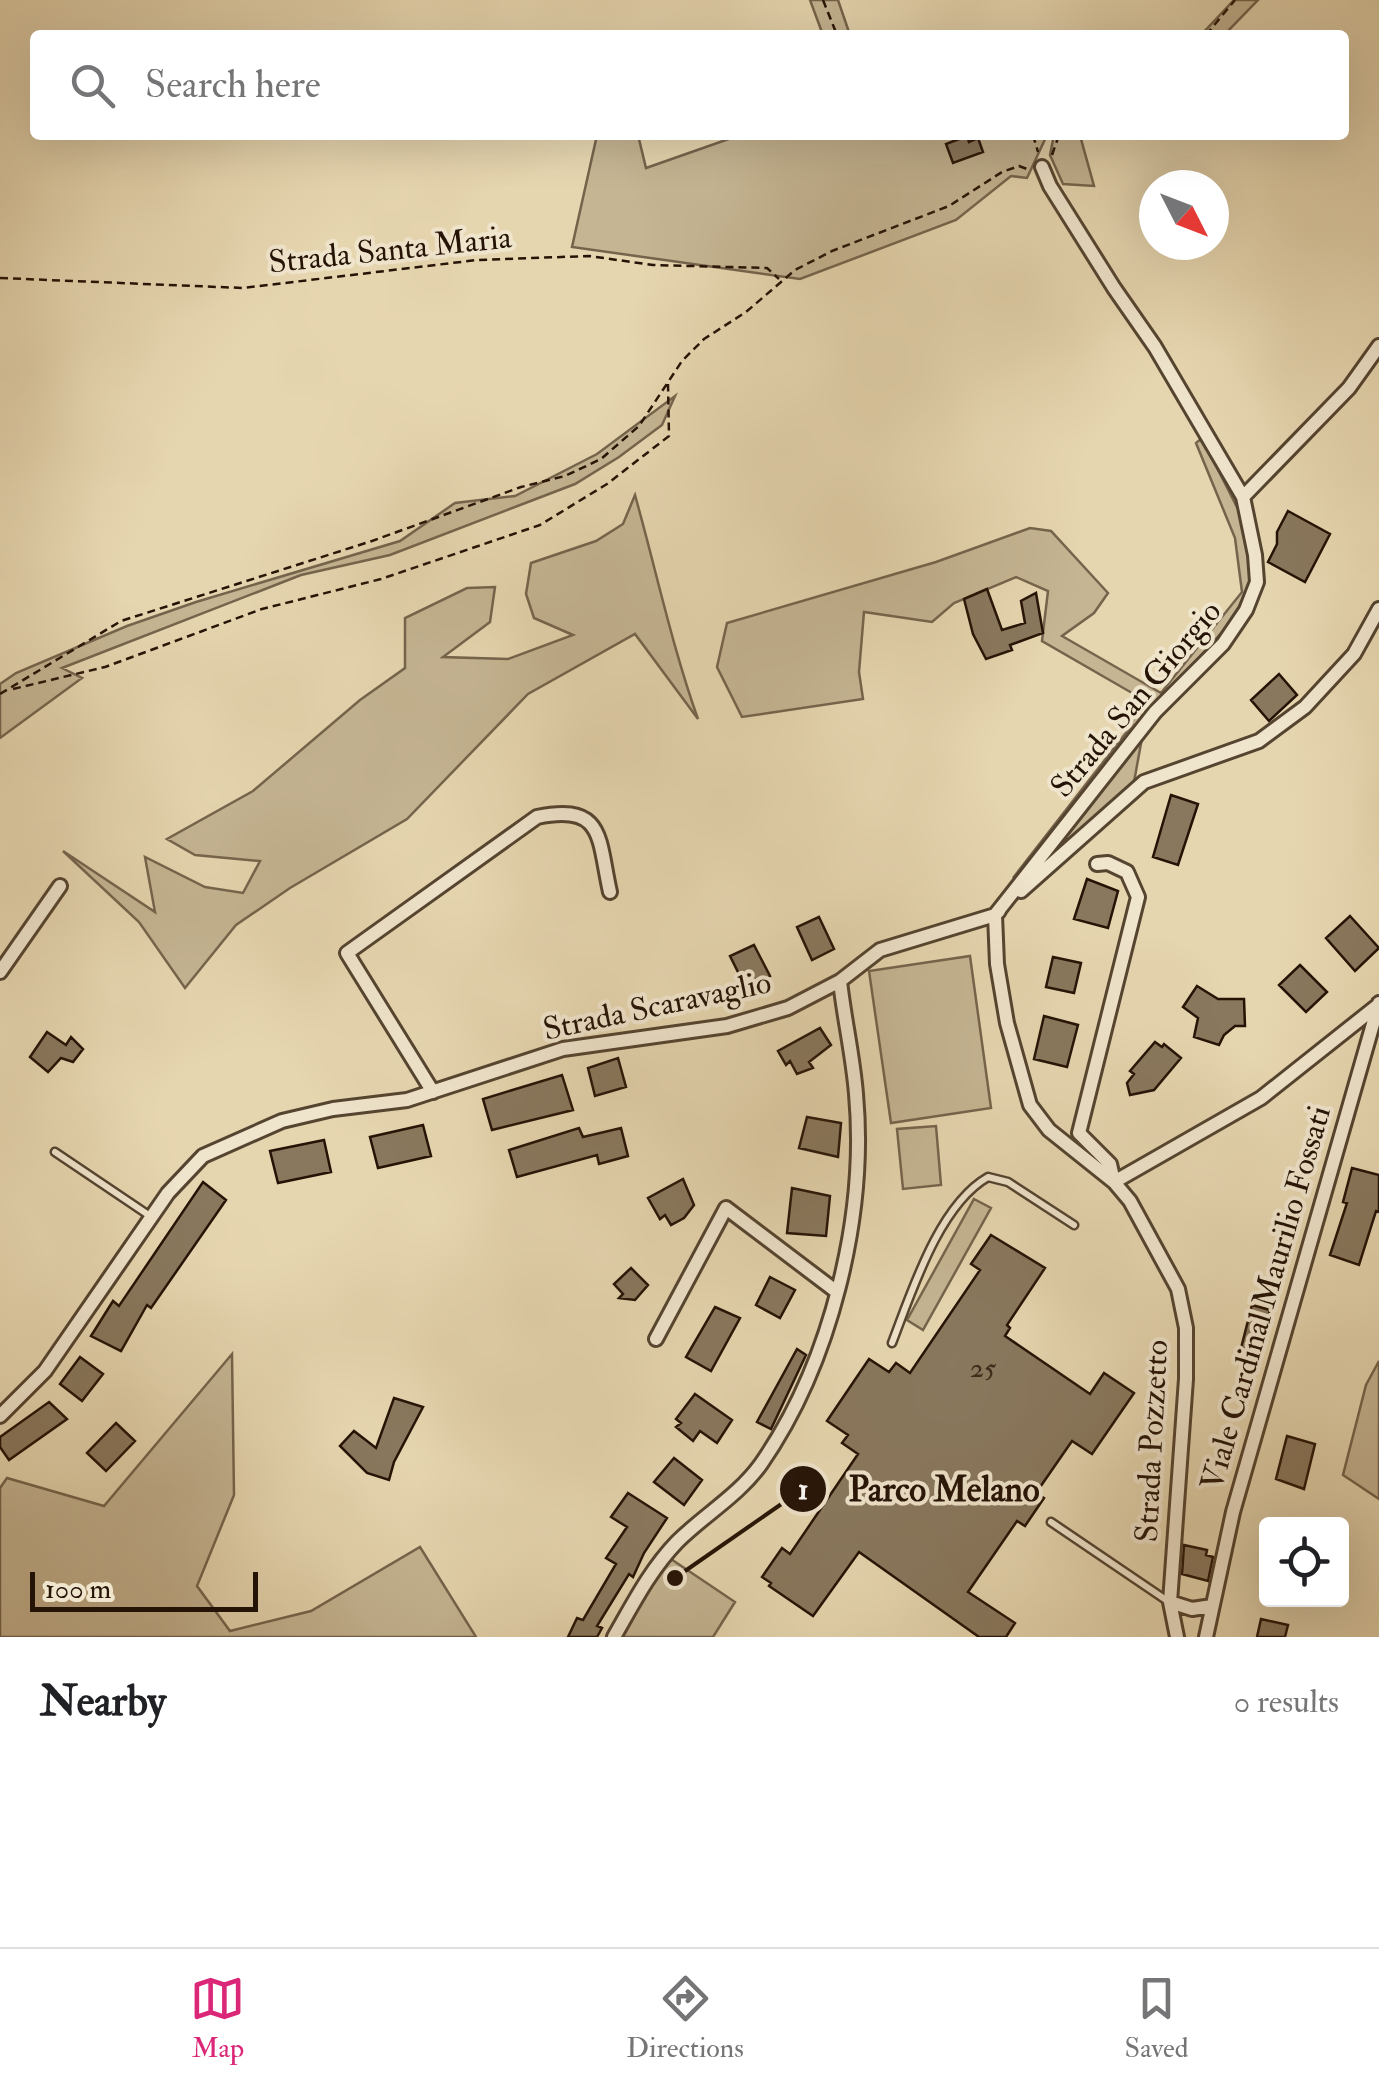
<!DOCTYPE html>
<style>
body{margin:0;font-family:"IM FELL Double Pica",serif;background:#f6f6f6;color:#202124}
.controls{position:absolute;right:30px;bottom:30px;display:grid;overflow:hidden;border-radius:10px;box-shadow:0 10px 40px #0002}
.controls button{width:90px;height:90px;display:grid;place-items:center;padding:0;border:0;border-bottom:2px solid #e0e0e0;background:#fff;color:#202124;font:50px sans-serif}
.compass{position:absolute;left:1139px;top:170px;width:90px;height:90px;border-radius:50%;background:#fff;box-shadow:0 10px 40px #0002;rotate:132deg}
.scale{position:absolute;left:30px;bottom:25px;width:228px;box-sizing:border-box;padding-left:10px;border:5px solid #251306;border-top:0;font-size:28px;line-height:35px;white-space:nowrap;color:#251306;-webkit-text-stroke:8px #efe4cc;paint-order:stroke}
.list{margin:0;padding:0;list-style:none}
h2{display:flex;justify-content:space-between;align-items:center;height:130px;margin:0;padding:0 40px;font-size:42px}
h2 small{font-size:32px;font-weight:400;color:#757577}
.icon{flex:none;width:55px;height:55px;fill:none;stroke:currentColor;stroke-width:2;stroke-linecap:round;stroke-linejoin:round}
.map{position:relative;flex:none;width:1379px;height:1637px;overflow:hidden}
.search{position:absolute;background:#fff;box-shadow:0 10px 40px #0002;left:30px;right:30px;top:30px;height:110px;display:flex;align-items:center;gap:25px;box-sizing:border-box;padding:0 35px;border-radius:10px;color:#757577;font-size:38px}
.sheet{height:310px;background:#fff}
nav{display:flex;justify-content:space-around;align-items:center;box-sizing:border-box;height:140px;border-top:2px solid #e0e0e0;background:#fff;font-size:28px;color:#757577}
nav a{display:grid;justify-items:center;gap:5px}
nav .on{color:#db2777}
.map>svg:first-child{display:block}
.green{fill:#c5b593;stroke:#75644c;stroke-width:2.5}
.building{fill:#89785e;stroke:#251306;stroke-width:2.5}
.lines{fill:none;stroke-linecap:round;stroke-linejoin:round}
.lane-casing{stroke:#554430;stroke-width:11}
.street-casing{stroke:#554430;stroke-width:18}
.path{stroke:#251306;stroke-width:2.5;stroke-dasharray:8 5;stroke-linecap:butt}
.lane{stroke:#efe4cc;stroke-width:6}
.street{stroke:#efe4cc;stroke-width:12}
.labels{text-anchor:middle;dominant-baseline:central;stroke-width:8;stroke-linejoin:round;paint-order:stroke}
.number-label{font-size:28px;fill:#3e2c1c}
.street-label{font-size:32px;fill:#251306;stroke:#efe4cc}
.leader{fill:none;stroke:#251306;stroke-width:4}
.callout-dot{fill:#251306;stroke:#efe4cc;stroke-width:4}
.mark-label{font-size:30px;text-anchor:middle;font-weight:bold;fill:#fff}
.callout-label{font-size:35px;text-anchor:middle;font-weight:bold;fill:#251306;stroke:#efe4cc;stroke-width:8;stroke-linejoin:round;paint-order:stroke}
</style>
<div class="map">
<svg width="1379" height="1637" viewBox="0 0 1379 1637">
<rect width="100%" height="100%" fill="#e6d6b0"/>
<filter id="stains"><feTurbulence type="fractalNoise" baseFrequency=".002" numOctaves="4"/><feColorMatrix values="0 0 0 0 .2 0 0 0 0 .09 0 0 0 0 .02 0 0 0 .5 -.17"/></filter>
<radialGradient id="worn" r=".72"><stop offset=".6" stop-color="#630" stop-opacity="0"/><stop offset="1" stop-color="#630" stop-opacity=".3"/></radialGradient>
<path class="green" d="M810 0H838L850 35H823Z
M1234 0H1258L1224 35H1201Z
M597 135H638L646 168 740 135H1047L1027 178 1011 176 956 220 800 279 572 247Z
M1054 135H1088L1081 139 1094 186 1063 184 1050 155Z
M675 396 662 425 619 457 575 484 390 555 301 575 62 668 82 678 0 738V684L16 673 127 626 196 602 400 541 455 503 515 496 597 454Z
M1202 438 1244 521 1252 578 1233 620 1146 716 1134 782 1054 852 1013 878 1132 725 1139 697 1042 641 1048 591 1016 577 954 603 932 622 864 612 859 672 863 699 742 717 717 667 727 623 936 562 1030 528 1051 531 1108 593 1094 613 1062 636 1161 693 1242 592 1235 538 1196 443Z
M635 495C656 570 672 646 698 719L635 634 528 694 407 819 290 888 236 925 185 988 139 922 63 851 155 912 145 857 205 887 243 893 260 861 195 855 167 839 253 791 360 700 405 668V618L467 588 495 587 490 622 443 657 508 659 573 635 534 618 526 594 531 563 596 541 623 524Z
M970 956 991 1108 891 1123 869 971Z
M936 1126 941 1185 903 1189 897 1129Z
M974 1199 991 1208 923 1330 907 1320Z
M232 1354 234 1495 197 1586 230 1631 311 1611 420 1547 476 1637H0V1488L7 1478 104 1506Z
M1379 1361V1499L1343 1475 1366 1385Z
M665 1555 735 1602 713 1637H614Z"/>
<path class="building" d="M967 136 969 142 978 138 983 152 953 163 946 144Z
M1288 511 1330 534 1305 582 1268 562 1277 544V532Z
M987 589 1002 630 1025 623 1021 601 1036 593 1043 633 1010 645 1012 650 986 659 973 634 964 599Z
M1279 674 1297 695 1269 721 1251 700Z
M1171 795 1198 804 1178 865 1153 857Z
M1087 879 1118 891 1108 928 1074 919Z
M1350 916 1379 948 1355 971 1326 938Z
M819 917 834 949 812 960 797 927Z
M754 945 770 976 746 988 730 956Z
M1053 957 1081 963 1074 993 1046 987Z
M1300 965 1327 992 1306 1012 1279 985Z
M1197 986 1218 999H1244L1245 1026H1235L1224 1035 1219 1045 1194 1037 1198 1018 1183 1007Z
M1044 1016 1078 1025 1067 1067 1034 1059Z
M820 1028 831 1045 809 1062 813 1068 797 1074 790 1061 786 1065 778 1051Z
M47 1032 66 1045 71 1037 83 1049 73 1062 61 1058 48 1072 30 1057Z
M1155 1042 1162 1047 1164 1044 1181 1058 1154 1090 1130 1095 1127 1083 1134 1074 1130 1071Z
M618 1058 626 1087 595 1096 588 1068Z
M562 1075 573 1110 492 1130 483 1099Z
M807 1117 841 1123 838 1157 799 1148Z
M423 1125 431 1156 378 1168 370 1137Z
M579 1128 583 1137 621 1128 628 1156 599 1164 597 1155 517 1177 509 1150Z
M324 1140 331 1172 278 1183 270 1151Z
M1352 1168 1379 1175V1212L1376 1211 1359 1265 1330 1255 1347 1203 1343 1202Z
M683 1179 694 1205 684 1218 671 1225 665 1215 660 1219 648 1198Z
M203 1182 226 1200 151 1308 147 1305 121 1351 91 1336 113 1301 119 1306Z
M792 1188 830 1196 826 1236 787 1233Z
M991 1235 1045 1268 1007 1325 1010 1328 1005 1336 1090 1394 1104 1373 1134 1393 1092 1454 1072 1441 1036 1493 1044 1498 1025 1526 1017 1521 968 1592 1015 1623 1006 1637H979L859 1552 813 1616 769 1586 771 1583 762 1577 782 1548 790 1554 858 1454 842 1443 848 1435 827 1421 869 1359 889 1372 896 1363 910 1373 980 1270 971 1264Z
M631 1268 648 1285 635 1300 619 1298 623 1294 614 1284Z
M770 1277 795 1290 780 1318 756 1305Z
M1252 1305 1270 1310 1257 1360 1239 1356Z
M715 1307 740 1318 711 1371 686 1357Z
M797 1349 806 1355 771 1429 757 1422Z
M80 1357 103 1374 82 1401 60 1384Z
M695 1394 732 1420 717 1443 700 1431 693 1441 676 1427 681 1423 676 1419Z
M394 1398 423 1407 394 1462 389 1480 367 1473 340 1446 354 1431 376 1448Z
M49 1402 67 1419 9 1460 0 1447V1437Z
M116 1423 135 1441 106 1471 87 1453Z
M1287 1436 1315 1444 1304 1489 1276 1479Z
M674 1458 702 1480 684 1505 654 1482Z
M628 1493 667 1518 644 1553 633 1577 629 1574 597 1626 602 1628 597 1637H568L577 1618 583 1620 616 1564 606 1558 627 1527 611 1517Z
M1184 1545 1207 1550 1206 1555 1213 1557 1208 1581 1182 1574Z
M1261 1619 1288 1625 1285 1637H1257Z"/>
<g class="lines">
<defs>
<path id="lane" d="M55 1152 150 1216
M892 1343C912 1291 939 1205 988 1177L1008 1182 1074 1225
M1051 1522 1169 1602"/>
<path id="street" d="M1243 497 1349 388 1379 346
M1097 864 1108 863 1127 872 1138 897 1079 1133 1110 1164 1114 1182
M1021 891 1144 782 1259 741 1305 707 1354 654 1379 609
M999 911 995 915 997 964 1007 1023 1030 1105 1049 1130 1114 1182 1130 1201 1178 1289 1186 1328V1379L1170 1602 1177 1637
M0 972 60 886
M433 1092 347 953 537 817C605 803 598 839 610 892
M1114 1182 1261 1098 1377 1006
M656 1339 726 1208 837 1292
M0 1416 45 1371 168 1193 203 1156 282 1121 333 1109 407 1100 563 1049 727 1026 788 1008 840 981 880 950 995 915 1155 712 1223 644 1246 610 1257 582 1255 555 1243 497 1155 347 1114 288 1050 186 1042 167
M1170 1602 1192 1609 1212 1606
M614 1637C633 1604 650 1570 677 1542 704 1515 738 1496 761 1464 831 1363 867 1216 856 1094 853 1056 844 1018 840 981
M1206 1637 1233 1512 1379 1003"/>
</defs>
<use href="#lane" class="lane-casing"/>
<use href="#street" class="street-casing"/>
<path class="path" d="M823 0 837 35
M1206 35 1235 0
M1033 135 1038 152
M1052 155 1059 135
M0 278 243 288 477 260 589 256 653 265 767 268 779 279
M13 689 105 667 262 609 381 579 540 525 607 484 669 436 668 384
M0 694 121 621 372 541 521 487 565 476 601 459 639 426 682 361 704 339 746 312 795 270 832 251 949 206 1002 172 1019 166 1027 169"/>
<use href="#lane" class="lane"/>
<use href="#street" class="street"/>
</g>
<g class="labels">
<g class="number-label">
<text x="983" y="1368">25</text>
</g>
<g class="street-label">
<text transform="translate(390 250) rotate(-6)">Strada Santa Maria</text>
<text transform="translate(1136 699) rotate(-50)">Strada San Giorgio</text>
<text transform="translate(657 1006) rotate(-12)">Strada Scaravaglio</text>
<text transform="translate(1266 1298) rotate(-74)">Viale Cardinal Maurilio Fossati</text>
<text transform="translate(1152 1441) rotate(-87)">Strada Pozzetto</text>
</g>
</g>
<path class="leader" d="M675 1578L803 1489"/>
<g class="callout-dot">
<circle cx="675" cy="1578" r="10"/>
<circle cx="803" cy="1489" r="25"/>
</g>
<g class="mark-label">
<text x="803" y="1499">1</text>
</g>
<g class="callout-label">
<text x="944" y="1501">Parco Melano</text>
</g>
<rect width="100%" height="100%" filter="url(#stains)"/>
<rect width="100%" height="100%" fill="url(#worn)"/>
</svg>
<div class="controls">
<button><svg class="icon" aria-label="locate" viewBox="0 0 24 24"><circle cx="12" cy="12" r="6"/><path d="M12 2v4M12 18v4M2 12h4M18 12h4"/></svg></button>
</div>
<svg class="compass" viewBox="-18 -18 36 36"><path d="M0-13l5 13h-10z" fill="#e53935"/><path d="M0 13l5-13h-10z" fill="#757577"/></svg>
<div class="scale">100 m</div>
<div class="search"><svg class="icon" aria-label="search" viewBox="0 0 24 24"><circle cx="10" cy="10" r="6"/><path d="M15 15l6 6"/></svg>Search here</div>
</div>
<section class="sheet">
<h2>Nearby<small>0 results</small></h2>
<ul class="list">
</ul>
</section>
<nav>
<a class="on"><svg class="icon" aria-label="map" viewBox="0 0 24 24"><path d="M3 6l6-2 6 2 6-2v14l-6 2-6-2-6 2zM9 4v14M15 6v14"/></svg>Map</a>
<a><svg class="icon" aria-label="directions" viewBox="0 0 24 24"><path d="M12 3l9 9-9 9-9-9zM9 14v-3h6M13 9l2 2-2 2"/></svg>Directions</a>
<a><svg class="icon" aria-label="saved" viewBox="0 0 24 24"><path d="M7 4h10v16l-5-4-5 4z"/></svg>Saved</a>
</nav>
